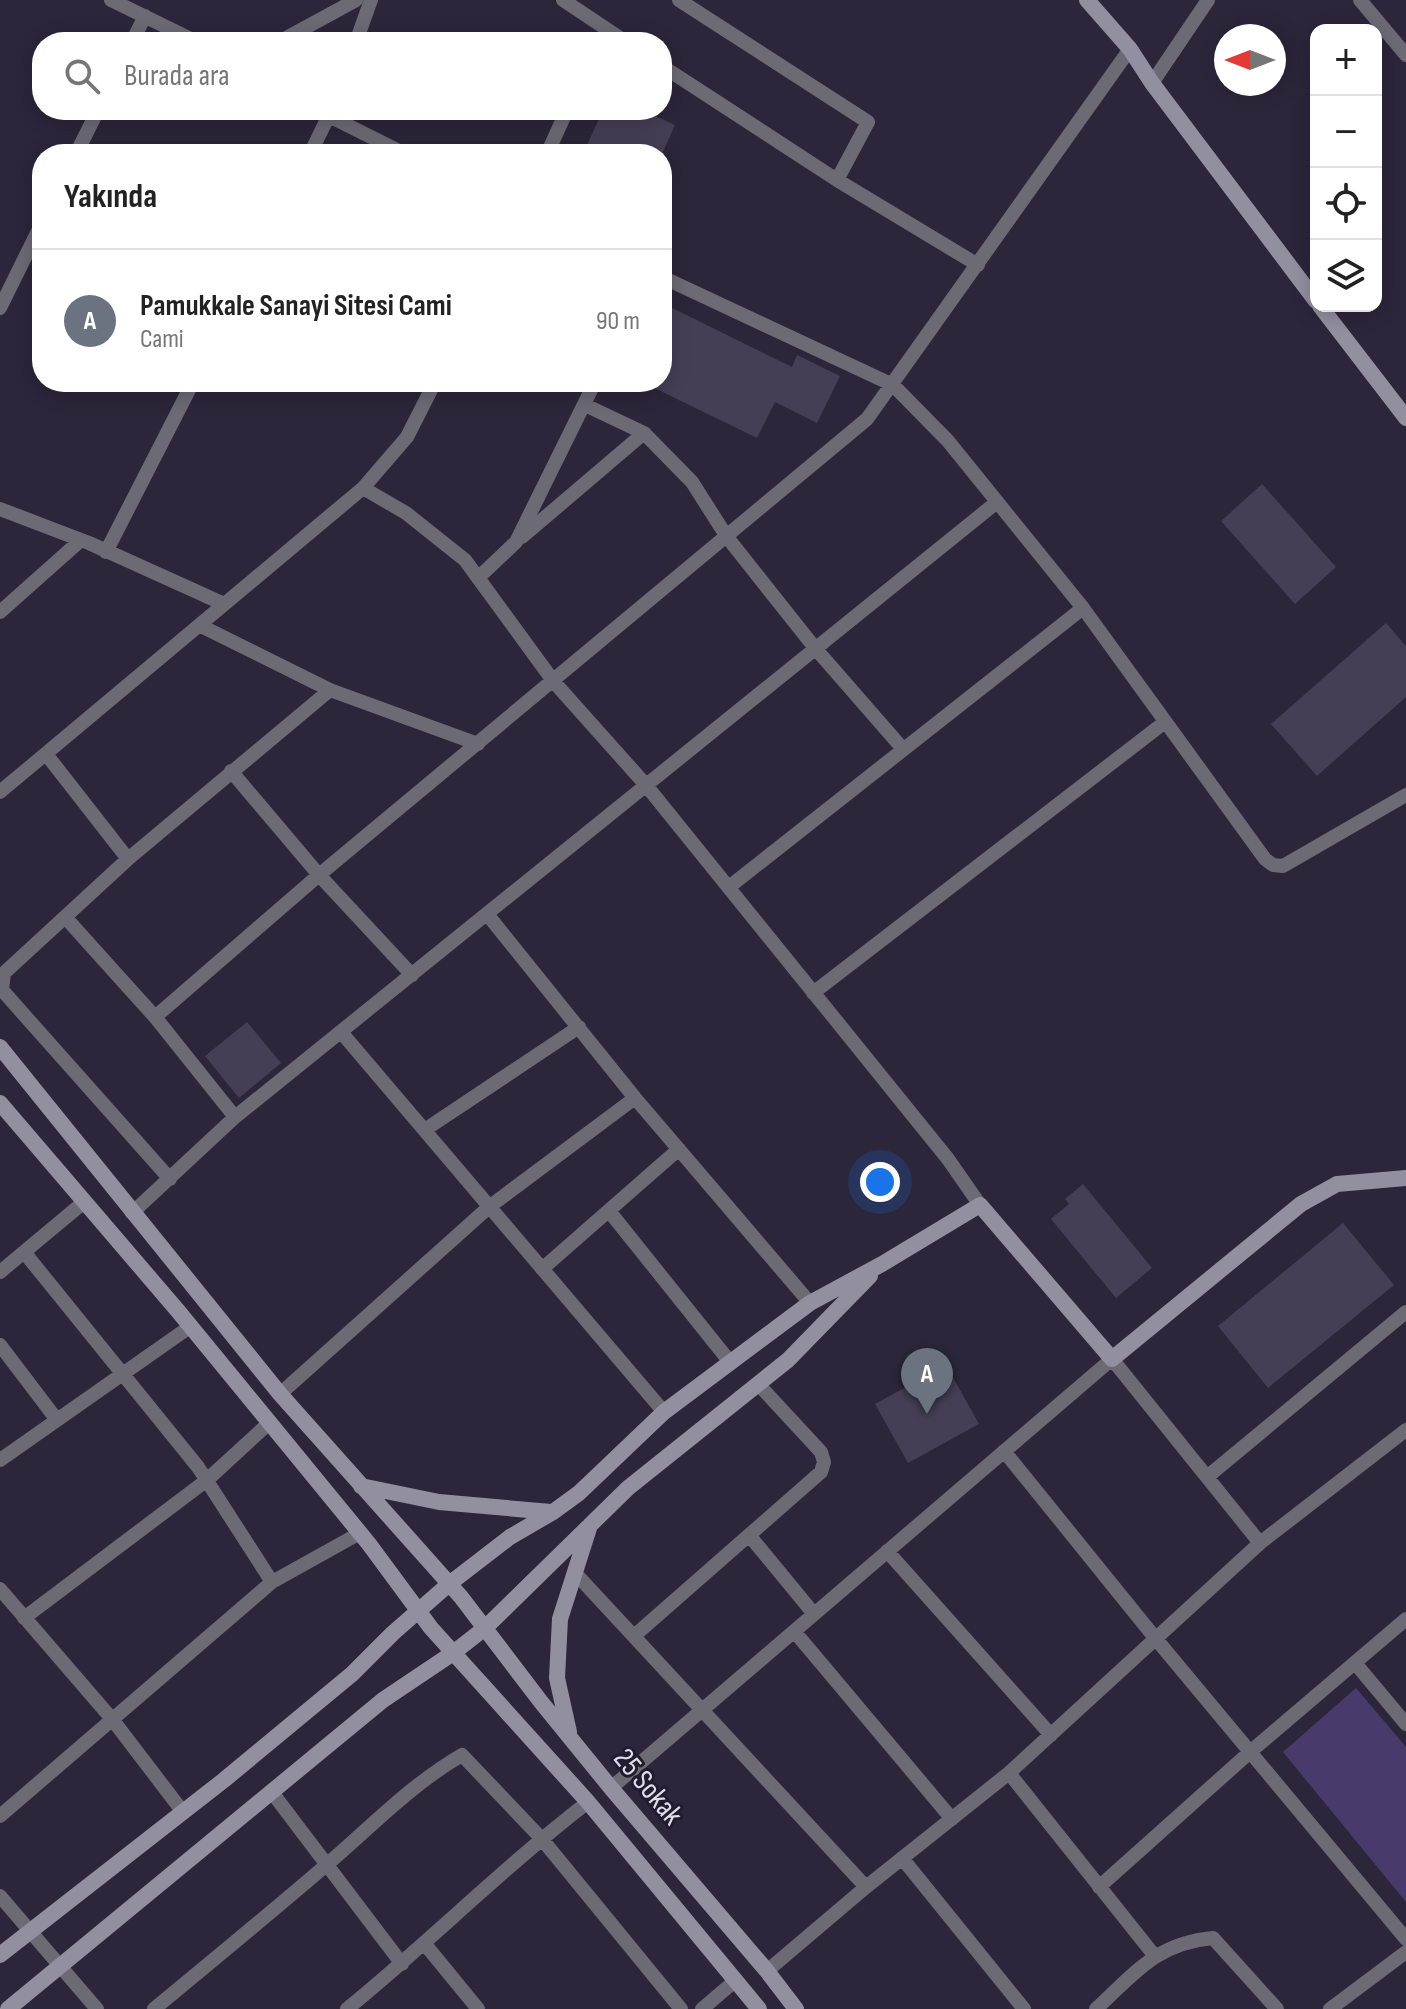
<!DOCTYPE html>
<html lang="tr">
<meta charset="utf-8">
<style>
body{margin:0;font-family:"Sofia Sans Condensed",sans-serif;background:#f6f6f6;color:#222}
.controls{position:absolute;right:24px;top:24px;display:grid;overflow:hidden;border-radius:16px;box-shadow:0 4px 20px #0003}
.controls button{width:72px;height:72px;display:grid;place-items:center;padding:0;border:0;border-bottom:2px solid #e0e0e0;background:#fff;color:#222;font:40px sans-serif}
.compass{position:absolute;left:1214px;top:24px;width:72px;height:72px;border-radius:50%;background:#fff;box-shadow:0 4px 20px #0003;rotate:270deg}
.you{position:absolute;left:880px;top:1182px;width:28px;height:28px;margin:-20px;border:6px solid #fff;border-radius:50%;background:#1a73e8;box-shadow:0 0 0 12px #1a73e833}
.badge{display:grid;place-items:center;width:52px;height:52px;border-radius:50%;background:#0f766e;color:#fff;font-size:26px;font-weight:700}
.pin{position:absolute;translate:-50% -66px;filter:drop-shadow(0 2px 4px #0008)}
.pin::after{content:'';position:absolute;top:42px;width:28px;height:24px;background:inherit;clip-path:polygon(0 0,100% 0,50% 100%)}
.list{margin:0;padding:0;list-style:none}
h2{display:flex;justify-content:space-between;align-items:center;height:104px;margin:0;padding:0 32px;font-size:34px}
h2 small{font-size:26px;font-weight:400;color:#767676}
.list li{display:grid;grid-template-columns:52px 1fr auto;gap:24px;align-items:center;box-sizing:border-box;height:144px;padding:0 32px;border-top:2px solid #e0e0e0}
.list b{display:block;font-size:30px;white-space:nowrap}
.list p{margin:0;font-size:26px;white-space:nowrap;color:#767676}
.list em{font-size:26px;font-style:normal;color:#767676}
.icon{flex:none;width:44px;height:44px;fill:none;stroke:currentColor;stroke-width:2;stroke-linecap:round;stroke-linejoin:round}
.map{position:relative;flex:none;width:1406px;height:2009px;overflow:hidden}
.search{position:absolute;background:#fff;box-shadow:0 4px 20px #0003;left:32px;top:32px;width:640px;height:88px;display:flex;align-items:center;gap:20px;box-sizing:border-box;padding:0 28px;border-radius:32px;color:#767676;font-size:30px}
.panel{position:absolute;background:#fff;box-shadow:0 4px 20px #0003;left:32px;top:144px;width:640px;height:248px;border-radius:32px}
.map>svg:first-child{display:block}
.green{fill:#483b6b}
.building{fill:#443f55}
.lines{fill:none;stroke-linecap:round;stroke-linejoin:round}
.street{stroke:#6c6a75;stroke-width:14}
.secondary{stroke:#928fa0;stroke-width:16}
.labels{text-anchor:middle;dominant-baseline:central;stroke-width:6;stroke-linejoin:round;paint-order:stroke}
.street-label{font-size:30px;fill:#e1deec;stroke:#211c30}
</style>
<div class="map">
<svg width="1406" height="2009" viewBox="0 0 1406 2009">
<rect width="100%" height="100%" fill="#2b263a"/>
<path class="green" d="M1356 1688 1406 1747V1902L1283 1752Z"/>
<path class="building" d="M603 110H642L675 125 662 154H583Z
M662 303 792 367 797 355 840 376 817 423 775 402 757 438 642 382H662Z
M1262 484 1336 567 1295 604 1221 521Z
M1386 623 1406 646V697L1317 776 1271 724Z
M247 1022 281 1063 239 1098 205 1056Z
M1083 1184 1152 1268 1116 1298 1051 1219 1069 1204 1065 1199Z
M1343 1223 1394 1285 1268 1388 1218 1326Z
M946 1365 979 1424 908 1463 875 1404Z"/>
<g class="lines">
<path class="street" d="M111 0 197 42
M563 0 626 42
M679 0 868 122 837 180 978 265
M1360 0 1406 55
M132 42 145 16
M279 42 356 0
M356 42 371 0
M662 66 837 180
M1152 83 1208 0
M317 110 405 154
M76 154 98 110
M310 154 331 111
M547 154 567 110
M662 277 893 385 948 441 1083 608 1265 859 1273 865 1283 866 1406 795
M0 308 42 223
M585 405 644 433 692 482 727 537 815 648 903 749
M363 488 406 513 465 560 554 682 645 784 948 1159 980 1205
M0 509 89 543 224 604
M522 537 644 433
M106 552 193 382
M478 578 516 542 595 382
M0 612 81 540
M201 626 330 690 478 744
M46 754 128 859
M231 771 319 875 412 975
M0 792 363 488 407 437 435 382
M729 887 1083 608
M487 914 635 1098 810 1303
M65 917 155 1017 235 1117
M813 993 1165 722
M155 1017 319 875 867 419 1130 49
M341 1032 664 1412
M426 1129 579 1027
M170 1179 2 990 4 973 128 859 330 690
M609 1211 730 1362
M132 1213 235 1117 997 502
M24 1252 198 1467 272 1582
M542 1269 679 1149
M0 1272 84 1202
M0 1345 57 1420
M280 1394 489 1207 635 1098
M1004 1451 1156 1639 1406 1939
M0 1460 191 1326
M1207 1477 1406 1312
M749 1535 814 1614
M887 1551 1051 1735
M576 1574 866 1887
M0 1589 112 1719 183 1812
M24 1618 207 1480 269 1423
M794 1631 952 1819
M634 1636 821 1472 824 1462 821 1452 758 1384
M1355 1663 1406 1724
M1009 1773 1154 1955
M611 1788 1112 1359 1260 1543
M271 1791 402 1964
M0 1816 272 1582 360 1533
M902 1858 1024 2009
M1099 1887 1250 1752 1406 1619
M0 1896 97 2009
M424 1943 478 2009
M767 1971 866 1887 1009 1773 1260 1543 1406 1430
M154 2009C211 1962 268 1915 324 1867 370 1828 410 1785 462 1755L541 1838 681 2009
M347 2009C429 1942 504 1867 588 1802
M702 2009 736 1980
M1096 2009C1135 1973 1157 1943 1213 1938L1277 2009
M1330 2009 1406 1952"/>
<path class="secondary" d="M1087 0 1130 49 1152 83 1316 301
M1320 306 1406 418
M0 1047 280 1394 461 1597 541 1702 611 1788 767 1971 796 2009
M0 1103 178 1311 369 1544 431 1628 588 1802 759 2009
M361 1486 439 1502 551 1512
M569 1732 557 1678 560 1619 590 1525
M0 1955 224 1780 352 1674 393 1633 449 1584 510 1537 553 1512 579 1493 664 1412 810 1303 882 1264 980 1205 1112 1359 1301 1204 1337 1184 1406 1178
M8 2009 383 1700 453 1653 485 1628 628 1488 788 1360 870 1276"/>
</g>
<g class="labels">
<g class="street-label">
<text transform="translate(648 1787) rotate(50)">25 Sokak</text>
</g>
</g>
</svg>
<div class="controls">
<button>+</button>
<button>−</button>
<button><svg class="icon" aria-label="locate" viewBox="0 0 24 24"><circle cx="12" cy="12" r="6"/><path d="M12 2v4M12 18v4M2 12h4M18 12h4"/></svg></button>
<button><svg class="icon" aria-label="layers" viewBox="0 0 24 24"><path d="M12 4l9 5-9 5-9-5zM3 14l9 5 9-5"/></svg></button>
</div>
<svg class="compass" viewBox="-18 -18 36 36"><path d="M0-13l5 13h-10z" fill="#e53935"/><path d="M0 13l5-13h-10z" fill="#767676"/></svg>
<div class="you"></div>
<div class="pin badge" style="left:927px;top:1414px;background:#6b7280">A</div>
<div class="search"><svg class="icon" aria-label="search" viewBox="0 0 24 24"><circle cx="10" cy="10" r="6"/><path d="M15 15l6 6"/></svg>Burada ara</div>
<section class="panel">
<h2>Yakında<small></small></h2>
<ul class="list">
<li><span class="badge" style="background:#6b7280">A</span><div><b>Pamukkale Sanayi Sitesi Cami</b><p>Cami</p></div><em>90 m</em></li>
</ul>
</section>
</div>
